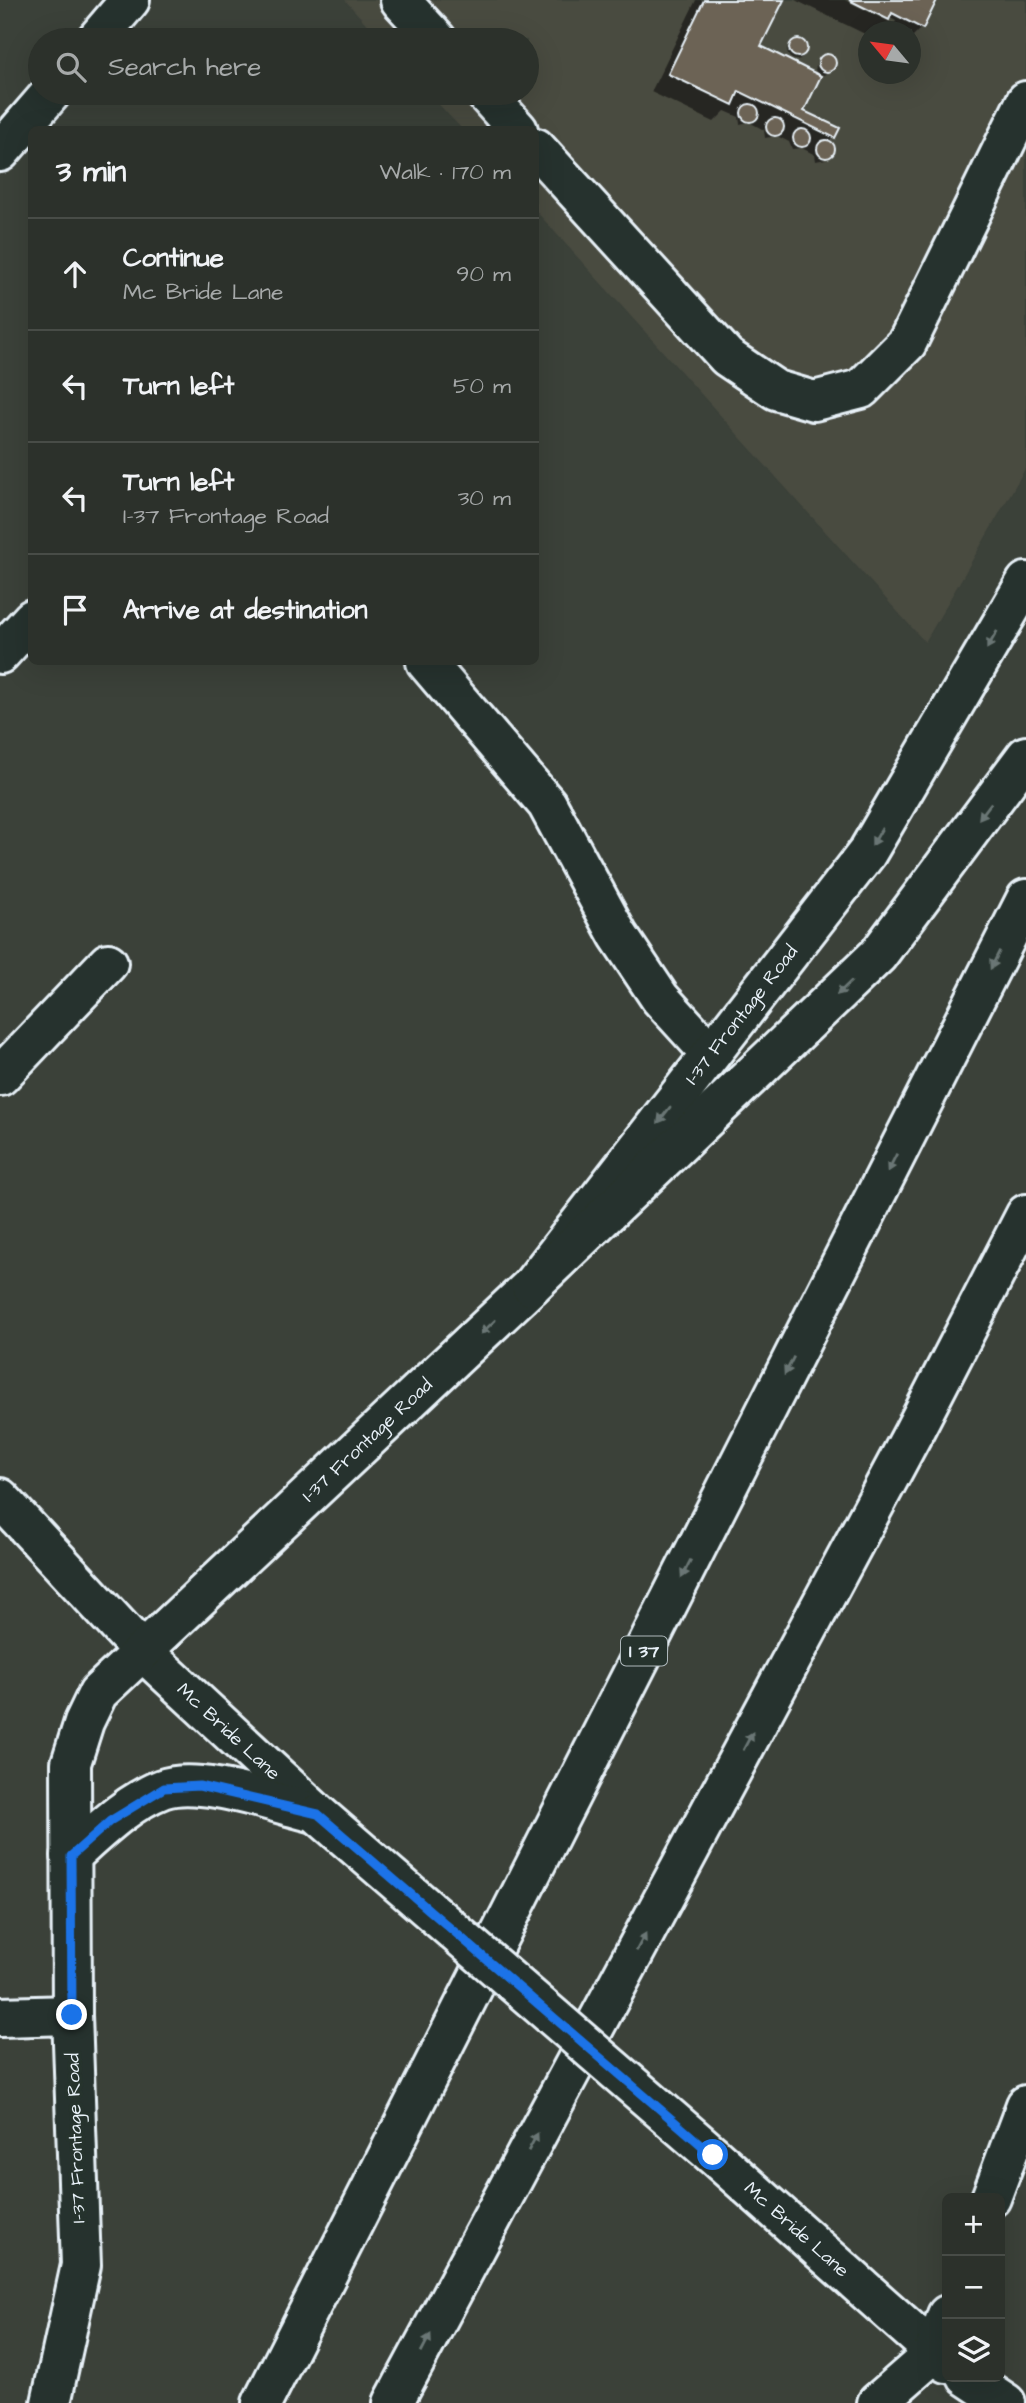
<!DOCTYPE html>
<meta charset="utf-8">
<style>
body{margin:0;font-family:"Architects Daughter",sans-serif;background:#343933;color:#f1f3f6}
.controls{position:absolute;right:21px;bottom:21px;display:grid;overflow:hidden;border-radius:10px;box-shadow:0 7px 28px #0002}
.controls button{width:63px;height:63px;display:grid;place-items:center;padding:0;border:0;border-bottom:2px solid #484c47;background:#2c312b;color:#f1f3f6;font:35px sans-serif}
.compass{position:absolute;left:858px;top:21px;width:63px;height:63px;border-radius:50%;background:#2c312b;box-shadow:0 7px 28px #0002;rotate:299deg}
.stop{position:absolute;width:21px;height:21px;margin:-16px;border:5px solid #1a73e8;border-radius:50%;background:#fff}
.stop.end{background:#1a73e8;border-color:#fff;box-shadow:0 2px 7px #0008}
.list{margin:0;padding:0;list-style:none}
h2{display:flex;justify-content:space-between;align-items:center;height:91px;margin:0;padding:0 28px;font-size:30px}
h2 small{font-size:23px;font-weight:400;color:#a6a9a9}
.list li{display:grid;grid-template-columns:46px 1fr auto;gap:21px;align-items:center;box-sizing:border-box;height:112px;padding:0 28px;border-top:2px solid #484c47}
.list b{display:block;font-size:26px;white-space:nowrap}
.list p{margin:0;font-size:23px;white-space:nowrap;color:#a6a9a9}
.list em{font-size:23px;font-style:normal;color:#a6a9a9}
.icon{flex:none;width:38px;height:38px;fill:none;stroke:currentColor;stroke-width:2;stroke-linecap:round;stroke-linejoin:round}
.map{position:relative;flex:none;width:1026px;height:2403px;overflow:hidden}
.search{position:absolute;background:#2c312b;box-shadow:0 7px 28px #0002;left:28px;top:28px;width:511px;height:77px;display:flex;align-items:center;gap:18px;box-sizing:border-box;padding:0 24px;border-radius:38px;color:#a6a9a9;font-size:26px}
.panel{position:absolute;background:#2c312b;box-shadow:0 7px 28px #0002;left:28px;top:126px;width:511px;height:539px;border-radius:10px}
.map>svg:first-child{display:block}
.built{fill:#4a4b41;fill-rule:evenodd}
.shadow{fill:#0007}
.building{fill:#6c6354;stroke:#e8f1f8;stroke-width:2}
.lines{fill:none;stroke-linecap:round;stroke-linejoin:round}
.minor-casing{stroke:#e8f1f8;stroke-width:44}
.major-casing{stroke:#e8f1f8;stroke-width:44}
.highway-casing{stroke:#e8f1f8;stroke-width:44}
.minor{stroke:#26332d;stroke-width:38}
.major{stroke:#26332d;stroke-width:38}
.highway{stroke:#26332d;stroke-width:38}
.minor-bridge-casing{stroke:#e8f1f8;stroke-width:44;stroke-linecap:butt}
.minor-bridge{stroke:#26332d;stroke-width:38}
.oneway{fill:#6a7674}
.route{stroke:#1a73e8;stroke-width:9}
.labels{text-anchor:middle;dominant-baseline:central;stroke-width:7;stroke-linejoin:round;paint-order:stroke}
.shield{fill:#26332d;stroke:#aeb8bb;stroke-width:2}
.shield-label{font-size:18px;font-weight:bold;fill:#e8f1f8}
.street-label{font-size:19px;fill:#e8f1f8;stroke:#26332d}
</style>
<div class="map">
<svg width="1026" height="2403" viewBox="0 0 1026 2403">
<rect width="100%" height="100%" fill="#3b4139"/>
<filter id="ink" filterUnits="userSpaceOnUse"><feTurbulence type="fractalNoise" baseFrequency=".0143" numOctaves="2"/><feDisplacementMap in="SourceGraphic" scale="14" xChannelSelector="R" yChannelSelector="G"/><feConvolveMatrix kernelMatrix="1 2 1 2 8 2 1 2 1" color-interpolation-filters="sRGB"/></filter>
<g filter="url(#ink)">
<path class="built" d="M345 0H1026V467L925 642 536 211V130L462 129 428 93H527V40H381ZM869 32H911V74H869Z"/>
<path class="shadow" d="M696 0H782L758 47 819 77 815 70 817 63 822 58 831 57 835 63 833 67 824 75 820 74 802 111 834 137 829 142 833 150 826 159 816 161 815 155 802 148 792 149 789 142 777 136 765 138 764 130 749 122 740 124 739 117 725 111 714 122 651 92Z
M795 0H845L894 24 896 21 853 0H935L921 28 911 38V32H869V36Z
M787 51a9 9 0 1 1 18 0a9 9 0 1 1-18 0Z"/>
<path class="building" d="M704 0H784L761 46 821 76 804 111 840 128 835 138 739 91 733 105 668 74Z
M849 0H937L923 29 892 13 889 20Z
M789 48a9 9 0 1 1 18 0a9 9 0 1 1-18 0Z
M818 63a9 9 0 1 1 18 0a9 9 0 1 1-18 0Z
M741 113a9 9 0 1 1 18 0a9 9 0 1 1-18 0Z
M766 127a9 9 0 1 1 18 0a9 9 0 1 1-18 0Z
M793 138a9 9 0 1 1 18 0a9 9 0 1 1-18 0Z
M817 149a9 9 0 1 1 18 0a9 9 0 1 1-18 0Z"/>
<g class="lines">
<defs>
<g id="minor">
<path d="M400 0 437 40"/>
<path d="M96 40 130 0"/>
<path d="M485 93 518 130"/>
<path d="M536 148 727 357 776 390 814 401 861 389 907 343 1026 101"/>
<path d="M0 152 51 93"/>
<path d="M0 654 32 619"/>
<path d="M426 662 547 804 618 935 660 998 711 1054"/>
<path d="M0 1076 108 963"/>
<path id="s1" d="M0 1498 141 1650 318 1814"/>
<path d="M71 1856C98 1832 128 1802 162 1789 200 1775 276 1804 316 1813"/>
<path d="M0 2017 72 2015"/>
<path id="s2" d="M713 2155 947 2363"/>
<path d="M967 2377 1006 2403"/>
</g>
<g id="major">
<path d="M991 2198 1026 2105"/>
<path id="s3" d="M51 2403 81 2265 72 2015 71 1763 84 1722 98 1693 531 1286 867 853 1026 582"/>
<path d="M877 2403 933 2354 947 2315"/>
</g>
<path id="highway" d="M531 1286 878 955 1026 756
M262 2403 1026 899
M393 2403 912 1435 1026 1214"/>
</defs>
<use href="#minor" class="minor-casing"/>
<use href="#major" class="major-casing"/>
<use href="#highway" class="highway-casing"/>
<use href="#minor" class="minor"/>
<use href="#major" class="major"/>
<use href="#highway" class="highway"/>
<defs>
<path id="minor-bridge" d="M318 1814 713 2155"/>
</defs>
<use href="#minor-bridge" class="minor-bridge-casing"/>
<use href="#minor-bridge" class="minor-bridge"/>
</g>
<defs><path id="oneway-solid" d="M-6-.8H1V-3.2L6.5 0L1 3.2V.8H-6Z" transform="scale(1.75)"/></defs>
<g class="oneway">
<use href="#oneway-solid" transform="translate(992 640) rotate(120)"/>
<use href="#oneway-solid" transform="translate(985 811) rotate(127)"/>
<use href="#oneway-solid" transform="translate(877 837) rotate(120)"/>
<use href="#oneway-solid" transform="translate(995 960) rotate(117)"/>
<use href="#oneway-solid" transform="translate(844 988) rotate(136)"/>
<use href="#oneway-solid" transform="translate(664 1115) rotate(128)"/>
<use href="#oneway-solid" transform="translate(892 1163) rotate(117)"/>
<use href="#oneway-solid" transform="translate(488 1327) rotate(137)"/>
<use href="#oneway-solid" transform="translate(789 1366) rotate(117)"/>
<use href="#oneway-solid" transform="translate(686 1569) rotate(117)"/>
<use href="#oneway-solid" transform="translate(748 1741) rotate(-62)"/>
<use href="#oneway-solid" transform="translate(641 1942) rotate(-62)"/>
<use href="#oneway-solid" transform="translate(533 2142) rotate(-62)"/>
<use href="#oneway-solid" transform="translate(426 2343) rotate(-62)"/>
</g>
</g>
<g class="lines" filter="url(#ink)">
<path class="route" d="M72 2015 71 1856 110 1821 164 1788 199 1786 318 1814 713 2155"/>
</g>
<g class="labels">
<rect class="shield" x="621" y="1636.5" width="46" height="29" rx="5"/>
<g class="shield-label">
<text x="644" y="1651">I 37</text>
</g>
<g class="street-label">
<text stroke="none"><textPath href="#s3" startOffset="1656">I-37 Frontage Road</textPath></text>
<text stroke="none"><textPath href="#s3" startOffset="1088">I-37 Frontage Road</textPath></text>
<text stroke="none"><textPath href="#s1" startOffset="327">Mc Bride Lane</textPath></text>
<text transform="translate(76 2138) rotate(-92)">I-37 Frontage Road</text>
<text stroke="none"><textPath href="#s2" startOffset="112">Mc Bride Lane</textPath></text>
</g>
</g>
</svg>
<div class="controls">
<button>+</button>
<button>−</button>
<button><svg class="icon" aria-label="layers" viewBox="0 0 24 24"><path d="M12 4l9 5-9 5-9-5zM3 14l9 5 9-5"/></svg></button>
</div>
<svg class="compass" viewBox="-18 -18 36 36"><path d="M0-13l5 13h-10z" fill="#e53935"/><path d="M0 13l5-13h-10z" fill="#a6a9a9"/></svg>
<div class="stop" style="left:713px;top:2155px"></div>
<div class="stop end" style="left:72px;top:2015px"></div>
<div class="search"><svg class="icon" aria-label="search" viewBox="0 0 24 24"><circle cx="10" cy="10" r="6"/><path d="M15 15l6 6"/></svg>Search here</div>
<section class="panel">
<h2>3 min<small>Walk · 170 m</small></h2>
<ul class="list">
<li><svg class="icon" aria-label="ahead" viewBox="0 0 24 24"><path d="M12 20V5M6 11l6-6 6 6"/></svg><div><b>Continue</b><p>Mc Bride Lane</p></div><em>90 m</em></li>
<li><svg class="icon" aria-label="left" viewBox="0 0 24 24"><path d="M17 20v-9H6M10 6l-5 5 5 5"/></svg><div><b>Turn left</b></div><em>50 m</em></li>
<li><svg class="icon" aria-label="left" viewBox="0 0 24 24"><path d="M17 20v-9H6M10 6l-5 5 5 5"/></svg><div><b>Turn left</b><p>I-37 Frontage Road</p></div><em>30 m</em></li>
<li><svg class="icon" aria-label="arrive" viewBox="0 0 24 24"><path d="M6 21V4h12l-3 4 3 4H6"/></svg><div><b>Arrive at destination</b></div></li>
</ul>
</section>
</div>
